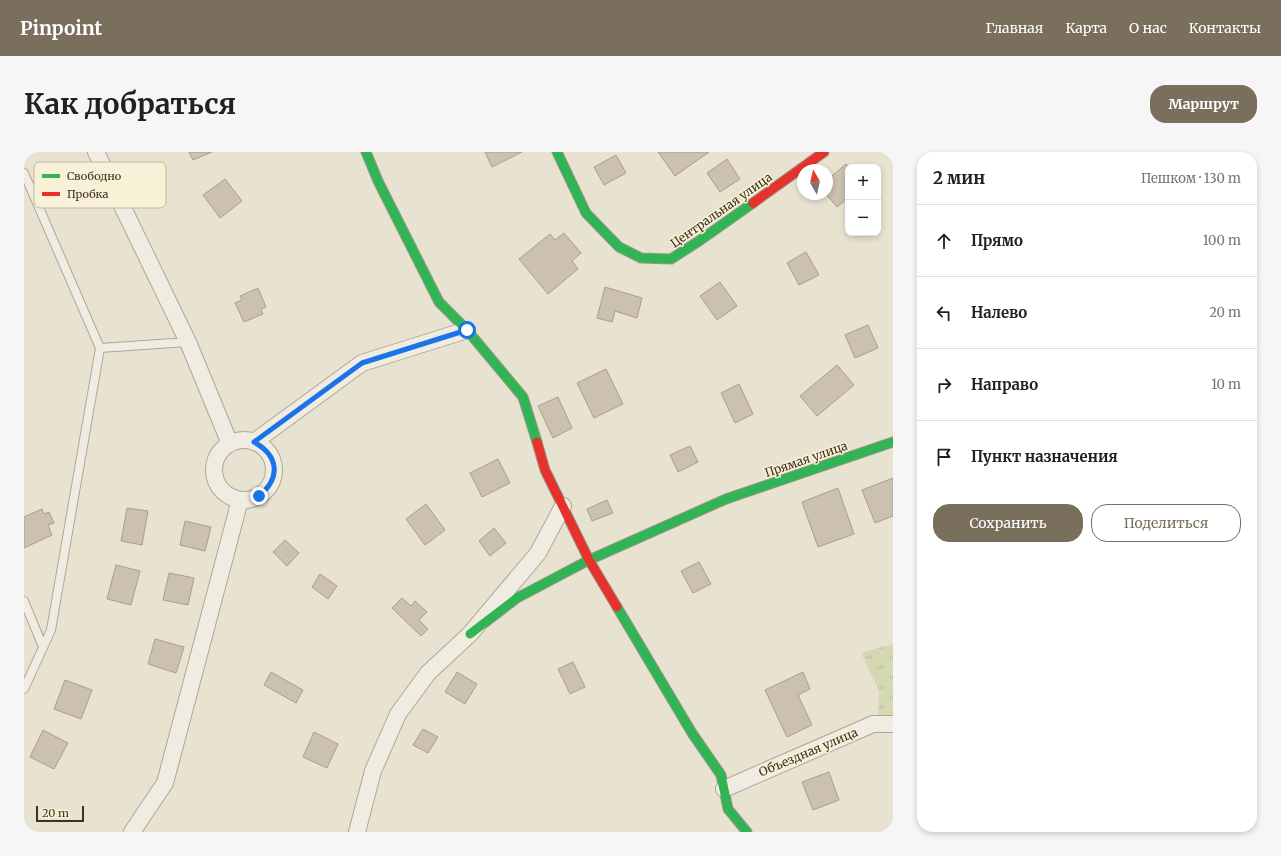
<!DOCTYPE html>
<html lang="ru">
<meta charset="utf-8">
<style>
body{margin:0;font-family:Merriweather,serif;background:#f6f6f6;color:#202124}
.controls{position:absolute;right:12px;top:12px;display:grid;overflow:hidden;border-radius:8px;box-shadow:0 2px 6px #0003}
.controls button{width:36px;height:36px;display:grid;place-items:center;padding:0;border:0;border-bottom:1px solid #e0e0e0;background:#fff;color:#202124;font:20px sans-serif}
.compass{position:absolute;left:773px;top:12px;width:36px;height:36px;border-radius:50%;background:#fff;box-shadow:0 2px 6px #0003;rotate:352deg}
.scale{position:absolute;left:12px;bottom:10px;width:48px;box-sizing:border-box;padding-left:4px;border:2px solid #3e311f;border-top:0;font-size:11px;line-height:14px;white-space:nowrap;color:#3e311f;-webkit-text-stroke:3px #f8f1d7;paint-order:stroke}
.stop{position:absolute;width:12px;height:12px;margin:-9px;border:3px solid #1a73e8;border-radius:50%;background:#fff}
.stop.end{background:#1a73e8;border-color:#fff;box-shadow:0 1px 4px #0008}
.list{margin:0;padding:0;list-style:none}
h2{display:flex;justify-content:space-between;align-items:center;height:52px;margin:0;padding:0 16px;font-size:17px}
h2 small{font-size:13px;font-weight:400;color:#757577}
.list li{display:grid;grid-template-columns:26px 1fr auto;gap:12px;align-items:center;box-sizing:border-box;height:72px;padding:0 16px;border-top:1px solid #e0e0e0}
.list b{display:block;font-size:15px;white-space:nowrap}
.list em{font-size:13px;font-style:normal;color:#757577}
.actions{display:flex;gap:8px;padding:12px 16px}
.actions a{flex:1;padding:9px 0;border:1px solid #7a6f5d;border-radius:16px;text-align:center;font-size:14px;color:#7a6f5d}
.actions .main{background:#7a6f5d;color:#fff}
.icon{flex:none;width:22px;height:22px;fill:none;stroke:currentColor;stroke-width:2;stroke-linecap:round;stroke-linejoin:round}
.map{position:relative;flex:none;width:869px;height:680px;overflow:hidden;border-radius:16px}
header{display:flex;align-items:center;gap:24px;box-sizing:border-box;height:56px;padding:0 20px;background:#7a6f5d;color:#fff}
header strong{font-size:19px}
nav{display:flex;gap:22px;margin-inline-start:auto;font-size:14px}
.intro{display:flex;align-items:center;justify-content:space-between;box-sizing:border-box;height:96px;padding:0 24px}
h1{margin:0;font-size:28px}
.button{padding:10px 18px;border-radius:16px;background:#7a6f5d;color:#fff;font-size:14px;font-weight:700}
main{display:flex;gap:24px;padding:0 24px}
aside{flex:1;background:#fff;border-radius:16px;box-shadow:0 2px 6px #0003}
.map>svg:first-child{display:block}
.grass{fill:url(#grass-tufts)}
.building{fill:#ccc1b0;stroke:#a99e8f}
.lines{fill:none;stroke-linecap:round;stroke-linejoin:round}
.lane-casing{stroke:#aea798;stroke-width:10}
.street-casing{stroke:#aea798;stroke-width:18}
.fast-casing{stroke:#9d9688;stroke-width:11}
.jam-casing{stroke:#9d9688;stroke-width:11}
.lane{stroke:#f0ece2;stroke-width:8}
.street{stroke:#f0ece2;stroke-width:16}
.fast{stroke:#30b455;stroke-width:9}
.jam{stroke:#e5322d;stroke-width:9}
.route{stroke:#1a73e8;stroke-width:5}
.labels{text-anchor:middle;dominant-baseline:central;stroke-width:3;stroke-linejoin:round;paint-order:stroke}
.street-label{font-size:12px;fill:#3e311f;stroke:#f8f1d7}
.key{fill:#f8f1d7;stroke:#c0b7a0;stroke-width:1}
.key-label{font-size:11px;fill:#3e311f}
</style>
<header>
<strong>Pinpoint</strong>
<nav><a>Главная</a><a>Карта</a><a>О нас</a><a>Контакты</a></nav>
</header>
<div class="intro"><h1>Как добраться</h1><a class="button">Маршрут</a></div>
<main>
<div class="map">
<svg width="869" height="680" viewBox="0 0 869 680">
<defs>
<pattern id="grass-tufts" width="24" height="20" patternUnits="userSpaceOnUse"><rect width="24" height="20" fill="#d5d9b2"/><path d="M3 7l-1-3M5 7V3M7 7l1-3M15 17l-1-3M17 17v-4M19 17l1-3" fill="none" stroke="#b8bb99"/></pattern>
</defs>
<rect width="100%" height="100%" fill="#e8e2d0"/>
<path class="grass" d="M869 492V574L854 564 855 539 837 501Z"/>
<path class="building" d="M165 0H188L169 8Z
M461 0H498L468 15Z
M634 0H685L651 24Z
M592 3 602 21 580 33 570 15Z
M703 7 716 27 696 40 683 21Z
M822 12 824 15V46L813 55 802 42 803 28Z
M201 27 218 49 196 66 179 43Z
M540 81 557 101 548 109 554 117 524 142 495 107 526 82 531 88Z
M782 100 795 123 775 133 763 111Z
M696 130 713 154 693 168 676 144Z
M581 135 618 146 613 166 591 159 588 170 573 166Z
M234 136 242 155 237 157 239 162 220 170 211 151 218 148 216 144Z
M844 173 854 196 831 206 821 183Z
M813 213 830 233 793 264 776 244Z
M582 217 599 252 570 266 553 231Z
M715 232 729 262 711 271 697 241Z
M534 245 548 276 529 286 514 254Z
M666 294 674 310 654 320 646 303Z
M474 307 486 331 458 345 446 321Z
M869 326V364L851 371 838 338Z
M814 336 830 382 794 395 778 350Z
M583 348 589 361 568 369 563 357Z
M402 352 421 378 401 393 382 367Z
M103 356 124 359 118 393 97 389Z
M18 357 20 362 25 360 30 371 24 373 28 383 0 396V365Z
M161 369 187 375 181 399 156 393Z
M470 376 482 391 466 404 455 389Z
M261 388 275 401 263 414 249 400Z
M675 410 687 432 669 441 657 419Z
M92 413 116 419 107 453 83 447Z
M145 421 170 426 164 453 139 448Z
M296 422 313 434 304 447 288 435Z
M378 446 387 454 391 449 403 460 395 468 404 477 397 484 368 456Z
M131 487 160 495 152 521 124 512Z
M549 510 561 535 546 542 534 517Z
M247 520 279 538 272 551 240 533Z
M433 520 453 532 441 552 421 540Z
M779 520 786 537 774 543 788 573 763 585 741 538Z
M41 528 68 538 57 567 30 557Z
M399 577 414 585 404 601 389 593Z
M19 578 44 591 30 617 6 605Z
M290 580 314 592 303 616 279 605Z
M805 620 815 648 789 658 778 630Z"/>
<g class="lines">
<defs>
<path id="lane" d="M0 21 76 196 27 478 0 537
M76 196 164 190
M0 449 19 495"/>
<path id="street" d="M72 0 164 190 206 292
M190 318a30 30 0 1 1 60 0a30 30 0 1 1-60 0Z
M230 290 338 211 443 178
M700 637 849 572H869
M108 680 141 631 216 348
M333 680 349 619 374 562 404 521 446 482 514 401 539 354"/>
<path id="fast" d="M342 0 354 29 415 150 443 178 499 245 513 290
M533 0 562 61 595 95 617 106 647 107 675 89 729 51
M593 455 668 581 697 623 704 657 723 680
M446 482 493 446 565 408 702 347 869 290"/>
<path id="jam" d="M729 51 800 0
M513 290 521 318 565 408 593 455"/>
</defs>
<use href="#lane" class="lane-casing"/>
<use href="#street" class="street-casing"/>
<use href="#fast" class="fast-casing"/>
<use href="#jam" class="jam-casing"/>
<use href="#lane" class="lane"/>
<use href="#street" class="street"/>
<use href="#fast" class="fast"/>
<use href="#jam" class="jam"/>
</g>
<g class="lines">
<path class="route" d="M235 344C257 326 255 304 230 290L338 211 443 178"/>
</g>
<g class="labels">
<g class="street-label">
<text transform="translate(697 58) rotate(-35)">Центральная улица</text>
<text transform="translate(782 307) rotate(-19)">Прямая улица</text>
<text transform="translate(784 600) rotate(-23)">Объездная улица</text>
</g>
</g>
<rect x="10" y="10" width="132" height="46" rx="6" class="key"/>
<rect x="18" y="22" width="18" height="4" fill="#30b455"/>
<rect x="18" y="40" width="18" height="4" fill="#e5322d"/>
<g class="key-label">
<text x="43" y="28">Свободно</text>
<text x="43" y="46">Пробка</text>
</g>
</svg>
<div class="controls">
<button>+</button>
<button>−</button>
</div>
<svg class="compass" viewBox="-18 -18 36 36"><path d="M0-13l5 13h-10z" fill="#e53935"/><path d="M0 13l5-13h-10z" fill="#757577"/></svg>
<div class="scale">20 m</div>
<div class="stop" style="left:443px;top:178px"></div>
<div class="stop end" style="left:235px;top:344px"></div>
</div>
<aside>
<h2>2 мин<small>Пешком · 130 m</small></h2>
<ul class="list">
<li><svg class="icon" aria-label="ahead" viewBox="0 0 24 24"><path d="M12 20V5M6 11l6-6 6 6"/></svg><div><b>Прямо</b></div><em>100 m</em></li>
<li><svg class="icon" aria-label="left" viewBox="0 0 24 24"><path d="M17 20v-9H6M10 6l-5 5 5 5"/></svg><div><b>Налево</b></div><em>20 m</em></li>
<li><svg class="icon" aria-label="right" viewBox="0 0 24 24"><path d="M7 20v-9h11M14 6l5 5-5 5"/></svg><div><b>Направо</b></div><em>10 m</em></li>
<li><svg class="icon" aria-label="arrive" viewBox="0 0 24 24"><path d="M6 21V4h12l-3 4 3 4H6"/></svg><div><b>Пункт назначения</b></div></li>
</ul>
<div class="actions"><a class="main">Сохранить</a><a>Поделиться</a></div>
</aside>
</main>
